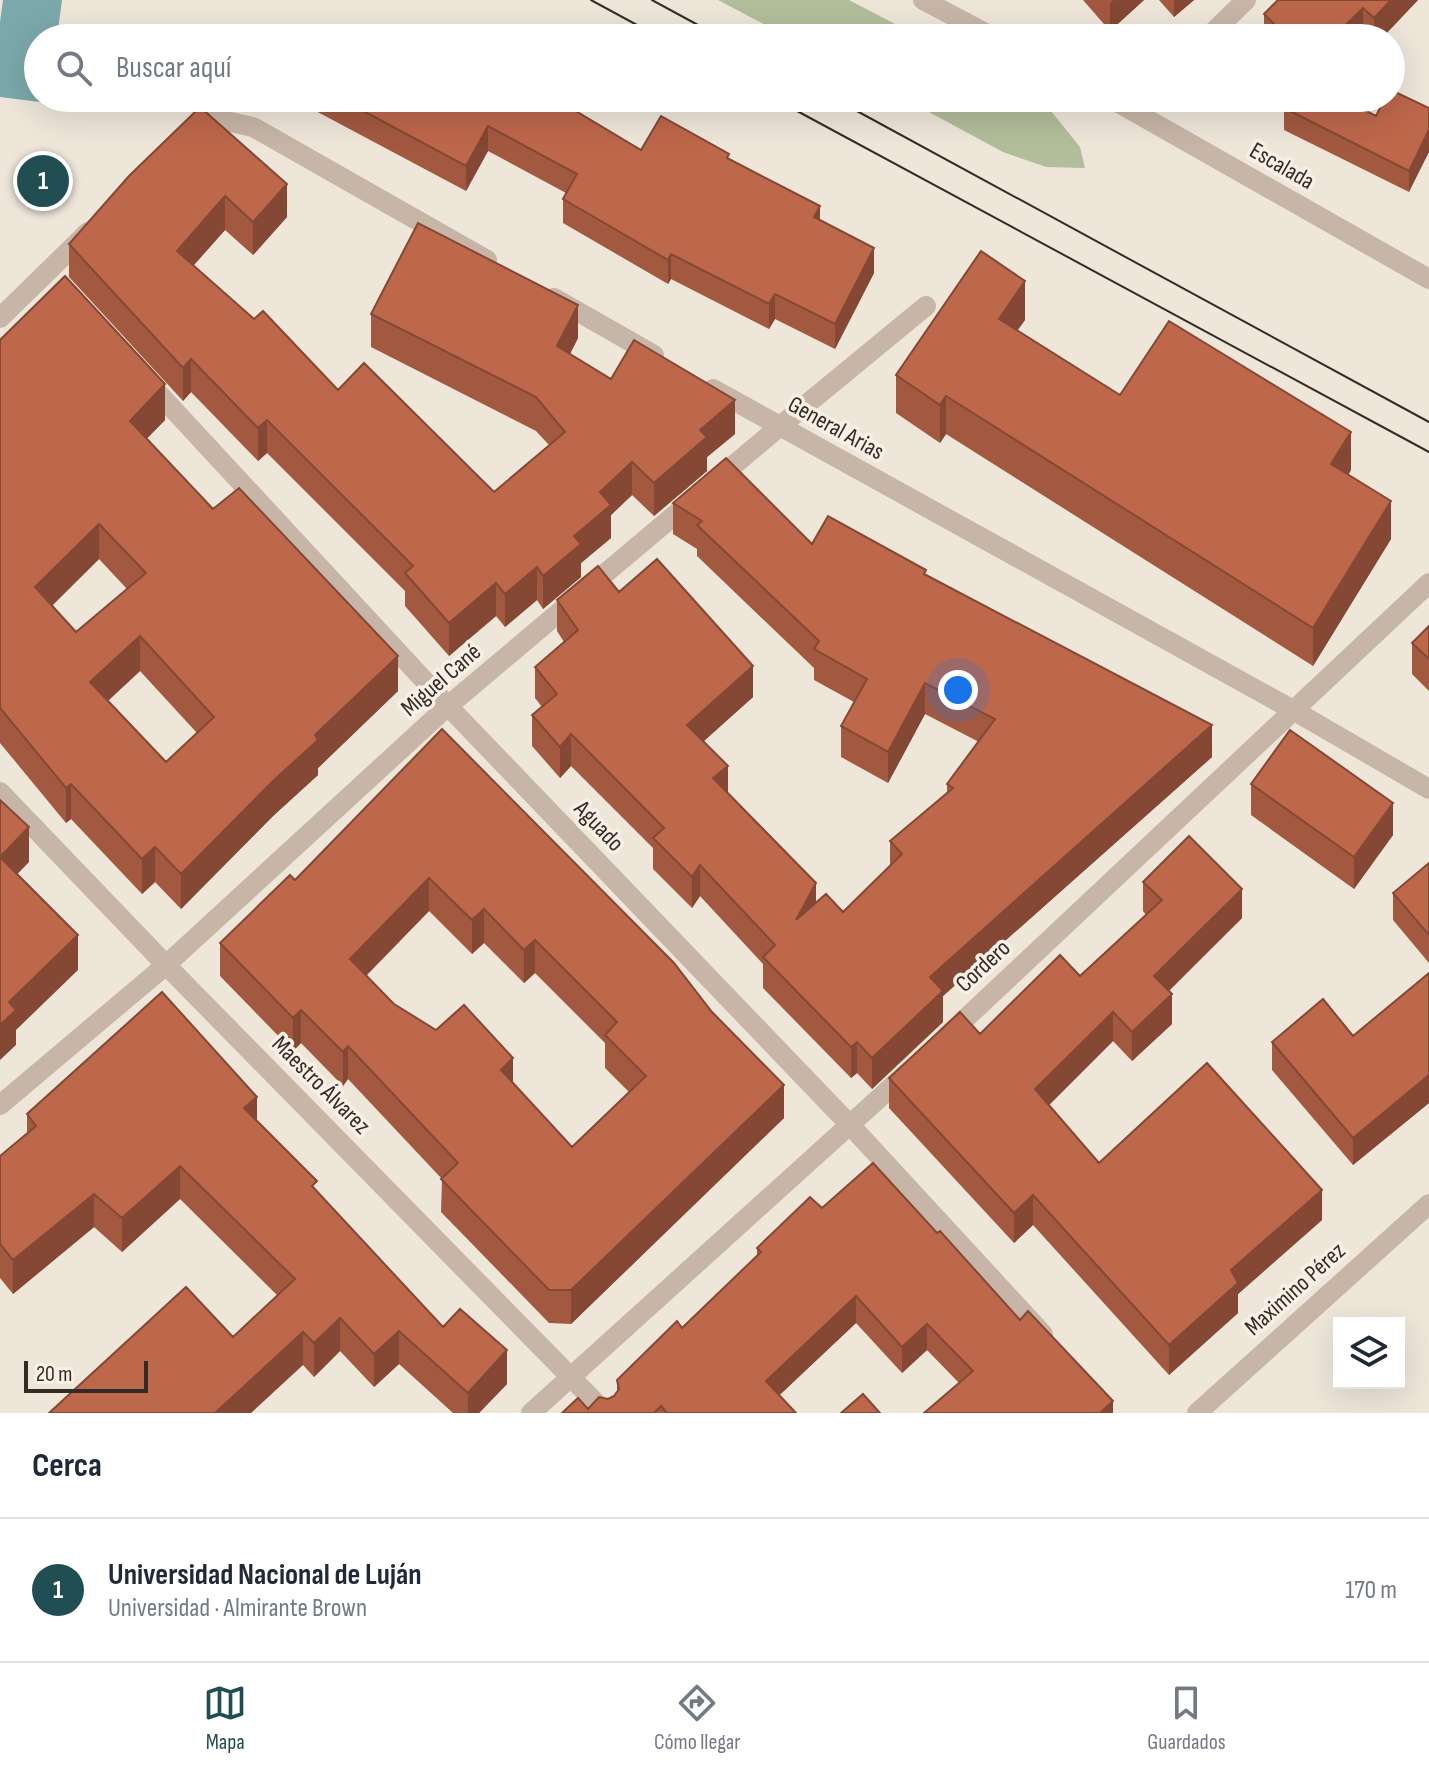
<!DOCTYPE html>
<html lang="es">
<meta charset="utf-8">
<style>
body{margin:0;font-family:"Sofia Sans Condensed",sans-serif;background:#f2f2f3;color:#1f2937}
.controls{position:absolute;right:24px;bottom:24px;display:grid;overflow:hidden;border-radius:0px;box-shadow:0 8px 32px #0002}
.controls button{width:72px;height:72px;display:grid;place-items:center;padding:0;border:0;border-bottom:2px solid #e0e1e3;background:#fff;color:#1f2937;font:40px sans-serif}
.scale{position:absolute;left:24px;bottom:20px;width:124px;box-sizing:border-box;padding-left:8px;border:4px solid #342b27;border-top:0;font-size:22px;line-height:28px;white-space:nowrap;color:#342b27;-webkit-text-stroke:6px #f8f0e6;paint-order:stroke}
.you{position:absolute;left:958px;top:690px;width:28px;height:28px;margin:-20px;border:6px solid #fff;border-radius:50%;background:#1a73e8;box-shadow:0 0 0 12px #1a73e833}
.badge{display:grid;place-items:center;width:52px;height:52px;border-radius:50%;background:#204e52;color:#fff;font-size:26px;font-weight:700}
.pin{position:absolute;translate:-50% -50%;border:4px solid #fff;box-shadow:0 2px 8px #0006}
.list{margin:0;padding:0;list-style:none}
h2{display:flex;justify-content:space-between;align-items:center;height:104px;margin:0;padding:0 32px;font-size:34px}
h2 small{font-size:26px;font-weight:400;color:#747a83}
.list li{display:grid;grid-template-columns:52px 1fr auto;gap:24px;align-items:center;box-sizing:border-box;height:144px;padding:0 32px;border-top:2px solid #e0e1e3}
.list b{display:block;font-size:30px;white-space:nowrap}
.list p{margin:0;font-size:26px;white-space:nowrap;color:#747a83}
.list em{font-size:26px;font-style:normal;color:#747a83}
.icon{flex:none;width:44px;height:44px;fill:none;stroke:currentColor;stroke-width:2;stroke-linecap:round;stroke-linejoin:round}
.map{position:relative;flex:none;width:1429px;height:1413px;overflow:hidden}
.search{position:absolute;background:#fff;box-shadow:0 8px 32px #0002;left:24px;right:24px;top:24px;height:88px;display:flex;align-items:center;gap:20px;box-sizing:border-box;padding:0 28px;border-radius:44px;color:#747a83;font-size:30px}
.sheet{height:248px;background:#fff}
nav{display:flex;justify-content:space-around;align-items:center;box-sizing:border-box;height:112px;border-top:2px solid #e0e1e3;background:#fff;font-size:22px;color:#747a83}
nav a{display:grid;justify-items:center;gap:4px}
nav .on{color:#204e52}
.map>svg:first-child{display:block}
.green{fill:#b2bd9b}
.water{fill:#7ba8aa}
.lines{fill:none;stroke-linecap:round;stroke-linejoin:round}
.street{stroke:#c7b6a7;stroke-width:20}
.tram{stroke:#342b27;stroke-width:2}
.wall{fill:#a35940;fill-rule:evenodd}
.shaded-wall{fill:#844834}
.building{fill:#bd674b;stroke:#844834;stroke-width:2;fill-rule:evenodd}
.labels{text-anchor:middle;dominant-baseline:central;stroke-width:7;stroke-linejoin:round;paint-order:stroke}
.street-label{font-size:24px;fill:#342b27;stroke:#f8f0e6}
</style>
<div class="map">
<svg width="1429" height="1413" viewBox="0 0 1429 1413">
<rect width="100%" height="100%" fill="#efe6da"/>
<path class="green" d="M718 0H849L922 38H790Z
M903 98H1029L1051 111 1080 147 1085 168 1046 167 1003 152Z"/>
<path class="water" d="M3 0H62L57 38H38V98H48V103L0 97V22Z"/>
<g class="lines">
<path class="street" d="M923 0 995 38
M1207 38 1246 0
M1110 98 1429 279
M190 131 217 119 253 127 487 260
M554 298 654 355
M0 318 88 232
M147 381 448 706 851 1126 1043 1334
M713 389 1293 710 1429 789
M0 792 166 965 606 1413
M948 1035 1429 583
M0 1105 166 965 448 706 779 427 926 306
M531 1413 907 1073
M1197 1413 1429 1204"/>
<path class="tram" d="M591 0 661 38
M652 0 722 38
M773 98 1429 452
M833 98 1429 422"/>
</g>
<path class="wall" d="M1083 0H1144L1110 31Z
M1159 0H1194L1174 17Z
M1418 0 1382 38H1364L1363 37 1362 38H1264V14Z
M312 98H554L641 150 729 159 820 221 874 273 835 349 775 319 769 329 671 279 668 284 563 223V199L566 193 488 151 466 191 312 109Z
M200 107 287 217 253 255 225 230 193 266 338 390 494 492 549 445 536 431 371 347V314L578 338 570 354 611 379 735 434 707 457V471L654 516 632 495 611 515V538L581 563V577L543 609 537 600 505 627 496 616 449 656 405 606V591L267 453 258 461 191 392 183 401 69 277V244Z
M1284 108 1376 116 1429 108 1409 192 1284 130Z
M1025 320 1017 330 1120 395 1351 470 1348 475 1391 539 1313 666 946 434 940 443 896 413V375Z
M0 340 165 420 146 439 213 509 398 691 318 768V775L273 816 181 909 155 882 142 894 71 819 66 823 0 743ZM99 559 127 589 76 632 52 606ZM140 671 197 733 166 762 108 701Z
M673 503 812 544 926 575 1212 757 943 996V1022L872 1089 857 1073 851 1078 763 988V964L700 896 692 908 653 869V848L571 766 560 778 532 746V715L542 707 535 698V667L564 642 557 631V600L619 592 753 697 704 741 728 793 816 903 843 912 890 866V841L947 793V784L979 742 925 714 888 783 841 757V726L854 702 814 680V668L697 556V549L673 534Z
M1429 626V691L1412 674V643Z
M442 729 784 1118 571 1324 549 1323 441 1212 442 1179 348 1079 343 1086 301 1043 293 1051 220 976V943L295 880ZM429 911 472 954 484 943 524 983 535 973 605 1043V1068L629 1092 572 1147 513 1084 394 1004 366 976Z
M1251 784 1393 835 1354 889 1251 815Z
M1429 863V963L1393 920V893Z
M1143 882 1242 918 1168 991 1172 1024 1132 1061 1113 1041 1049 1105 1099 1163 1322 1220 1238 1294V1313L1169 1375 1033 1225 1014 1243 889 1108V1078L980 1034 1080 976 1146 915 1143 911Z
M1429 973V1103L1353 1165 1272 1070V1042L1353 1036Z
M27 1114 257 1121 317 1191 443 1327 507 1384 479 1413H453L399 1364 374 1387 340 1351 314 1377 303 1365 233 1337 278 1296 180 1199 122 1252 94 1227 13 1294 0 1278V1156L27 1134Z
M822 1208 937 1233 1020 1320 1113 1413 959 1383 927 1350 902 1373 856 1323 779 1395 796 1413H562L588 1409 614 1396 617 1392V1380L682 1328 757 1256V1248Z"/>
<path class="shaded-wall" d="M1113 0H1144L1110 31V3Z
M1174 0H1194L1174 17Z
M1391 0H1418L1382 38H1374V18Z
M1363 8V37L1362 38H1332Z
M488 126V151L466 191V166Z
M1429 130V152L1409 192V171Z
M287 184V217L253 255V222Z
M225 196V230L177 284V251Z
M820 206V231L814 217Z
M874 248V273L835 349V324Z
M671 254V279L668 284V260Z
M1025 281V320L999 357V319Z
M775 294V319L769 329V304Z
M578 305V338L557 379V346Z
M191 359V392L183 401V368Z
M165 384V420L130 456V421Z
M946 396V434L940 443V405Z
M735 400V434L707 457V471L654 516V483L700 430Z
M267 420V453L258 461V428Z
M1351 432V470L1331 503V464Z
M632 462V495L611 515V538L581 563V577L543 609V576L600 492Z
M1391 501V539L1313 666V628Z
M99 524V559L35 622V587Z
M537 567V600L505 627V594Z
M496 583V616L449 656V623Z
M140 636V671L90 717V682Z
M398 656V691L318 768V775L273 816 181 909V874L315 735Z
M753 666V697L687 756V725Z
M925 683V714L888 783V752Z
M1212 725V757L943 996V1022L872 1089V1058L930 977Z
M571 734V766L560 778V747Z
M728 766V797L713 778Z
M71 784V819L66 823V788Z
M1393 803V835L1354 889V857Z
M29 827V862L0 892V857Z
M155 847V882L142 894V859Z
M700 865V896L692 908V877Z
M429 878V911L350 992V959Z
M816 883V914L796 920Z
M1242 889V918L1154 1006V976Z
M484 909V943L472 954V920Z
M78 935V970L16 1030V1045L0 1060V1025L9 1002Z
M535 940V973L524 983V950Z
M1172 994V1024L1132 1061V1032Z
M301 1010V1043L293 1051V1018Z
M1113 1012V1041L1035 1119V1089Z
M857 1042V1073L851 1078V1047Z
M348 1046V1079L343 1086V1052Z
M513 1058V1091L501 1070Z
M1429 1075V1103L1353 1165V1138Z
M784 1085V1118L571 1324V1290Z
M257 1097V1130L244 1108Z
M180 1166V1199L122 1252V1218Z
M1322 1190V1220L1238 1294V1313L1169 1375V1345L1231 1270Z
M94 1194V1227L13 1294V1260Z
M1033 1195V1225L1014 1243V1213Z
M856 1296V1323L766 1408V1381Z
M340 1318V1351L314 1377V1343Z
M927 1324V1350L902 1373V1347Z
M399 1331V1364L374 1387V1354Z
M303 1332V1365L251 1413H215Z
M507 1350V1384L479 1413H468V1393Z
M1113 1401V1413H1100Z"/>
<path class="building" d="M1278 0H1391L1374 18 1363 8 1332 38H1288L1264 14Z
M346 26 369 38H339Z
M473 33 481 38H470Z
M1391 90 1429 108V130L1409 171 1284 108 1290 98H1341L1376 116 1385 98H1391Z
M339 98H554L641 150 661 116 729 154 727 158 820 206 814 217 874 248 835 324 775 294 769 304 671 254 668 260 563 199 577 174 488 126 466 166Z
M200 107 287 184 253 222 225 196 177 251 254 319 263 311 338 390 364 363 494 492 565 432 536 397 371 314 418 223 578 305 557 346 611 379 634 340 735 400 700 430 707 437 654 483 632 462 600 492 611 505 574 536 581 544 543 576 537 567 505 594 496 583 449 623 405 573 413 566 267 420 258 428 191 359 183 368 69 244 129 176Z
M981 251 1025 281 999 319 1120 395 1169 321 1351 432 1331 464 1391 501 1313 628 946 396 940 405 896 375Z
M65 276 165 384 130 421 213 509 239 488 398 656 315 735 318 740 273 781 181 874 155 847 142 859 71 784 66 788 0 708V340ZM99 524 146 573 76 632 35 587ZM140 636 214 717 166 762 90 682Z
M726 458 812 544 828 516 926 570 924 574 1212 725 930 977 943 991 872 1058 857 1042 851 1047 763 957 775 945 700 865 692 877 653 838 664 828 571 734 560 747 532 715 557 694 535 667 578 630 557 600 598 566 619 592 657 559 753 666 687 725 728 766 713 778 816 883 796 920 826 894 843 912 902 854 890 841 953 788 947 784 995 719 925 683 888 752 841 726 867 679 814 649 819 641 697 525 702 521 673 503Z
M1429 626V659L1412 643Z
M442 729 674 963 712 1012 784 1085 571 1290H549L441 1179 458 1163 348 1046 343 1052 301 1010 293 1018 220 943 290 875 295 880ZM429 878 472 920 484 909 524 950 535 940 617 1022 605 1035 646 1076 572 1147 501 1070 513 1058 464 1005 436 1030 394 1004 350 959Z
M1290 730 1393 803 1354 857 1251 784Z
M0 800 29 827 0 857 78 935 9 1002 16 1010 0 1025Z
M1189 836 1242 889 1154 976 1172 994 1132 1032 1113 1012 1035 1089 1099 1163 1207 1063 1322 1190 1231 1270 1238 1283 1169 1345 1033 1195 1014 1213 889 1078 960 1012 980 1034 1060 955 1080 976 1162 900 1143 882Z
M1429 863V935L1393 893Z
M1429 973V1075L1353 1138 1272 1042 1323 999 1353 1036Z
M162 992 257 1097 244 1108 317 1181 312 1186 443 1327 460 1309 507 1350 468 1393 399 1331 374 1354 340 1318 314 1343 303 1332 215 1413H49L186 1287 233 1337 295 1279 180 1166 122 1218 94 1194 13 1260 0 1244V1156L36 1126 27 1114Z
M873 1163 937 1233 940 1231 1020 1320 1028 1311 1113 1401 1100 1413H924L973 1371 927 1324 902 1347 856 1296 766 1381 796 1413H667L661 1406 654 1413H562L578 1398 588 1409 599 1397 608 1399 614 1396 619 1389 617 1380 677 1321 682 1328 761 1252 757 1248 810 1197 822 1208Z
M863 1394 880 1413H841Z"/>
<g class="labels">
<g class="street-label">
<text transform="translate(1282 166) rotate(30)">Escalada</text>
<text transform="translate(836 428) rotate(29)">General Arias</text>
<text transform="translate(441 680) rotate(-41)">Miguel Cané</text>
<text transform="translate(599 826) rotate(46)">Aguado</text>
<text transform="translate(983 966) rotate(-43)">Cordero</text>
<text transform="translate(321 1085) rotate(45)">Maestro Álvarez</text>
<text transform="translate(1295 1289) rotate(-42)">Maximino Pérez</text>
</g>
</g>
</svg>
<div class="controls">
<button><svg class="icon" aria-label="layers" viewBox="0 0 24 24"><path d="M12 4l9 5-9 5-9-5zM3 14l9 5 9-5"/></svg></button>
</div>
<div class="scale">20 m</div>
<div class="you"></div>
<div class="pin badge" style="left:43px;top:181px">1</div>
<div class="search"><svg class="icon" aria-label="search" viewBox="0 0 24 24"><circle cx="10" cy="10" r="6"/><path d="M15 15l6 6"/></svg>Buscar aquí</div>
</div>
<section class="sheet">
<h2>Cerca<small></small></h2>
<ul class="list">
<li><span class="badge">1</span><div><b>Universidad Nacional de Luján</b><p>Universidad · Almirante Brown</p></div><em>170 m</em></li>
</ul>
</section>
<nav>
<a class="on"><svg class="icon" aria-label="map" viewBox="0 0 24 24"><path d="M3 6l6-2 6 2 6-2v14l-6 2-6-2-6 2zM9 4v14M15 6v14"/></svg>Mapa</a>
<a><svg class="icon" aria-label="directions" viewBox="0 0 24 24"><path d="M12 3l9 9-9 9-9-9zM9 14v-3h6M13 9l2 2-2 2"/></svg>Cómo llegar</a>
<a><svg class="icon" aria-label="saved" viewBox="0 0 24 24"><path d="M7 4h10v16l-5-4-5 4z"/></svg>Guardados</a>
</nav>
